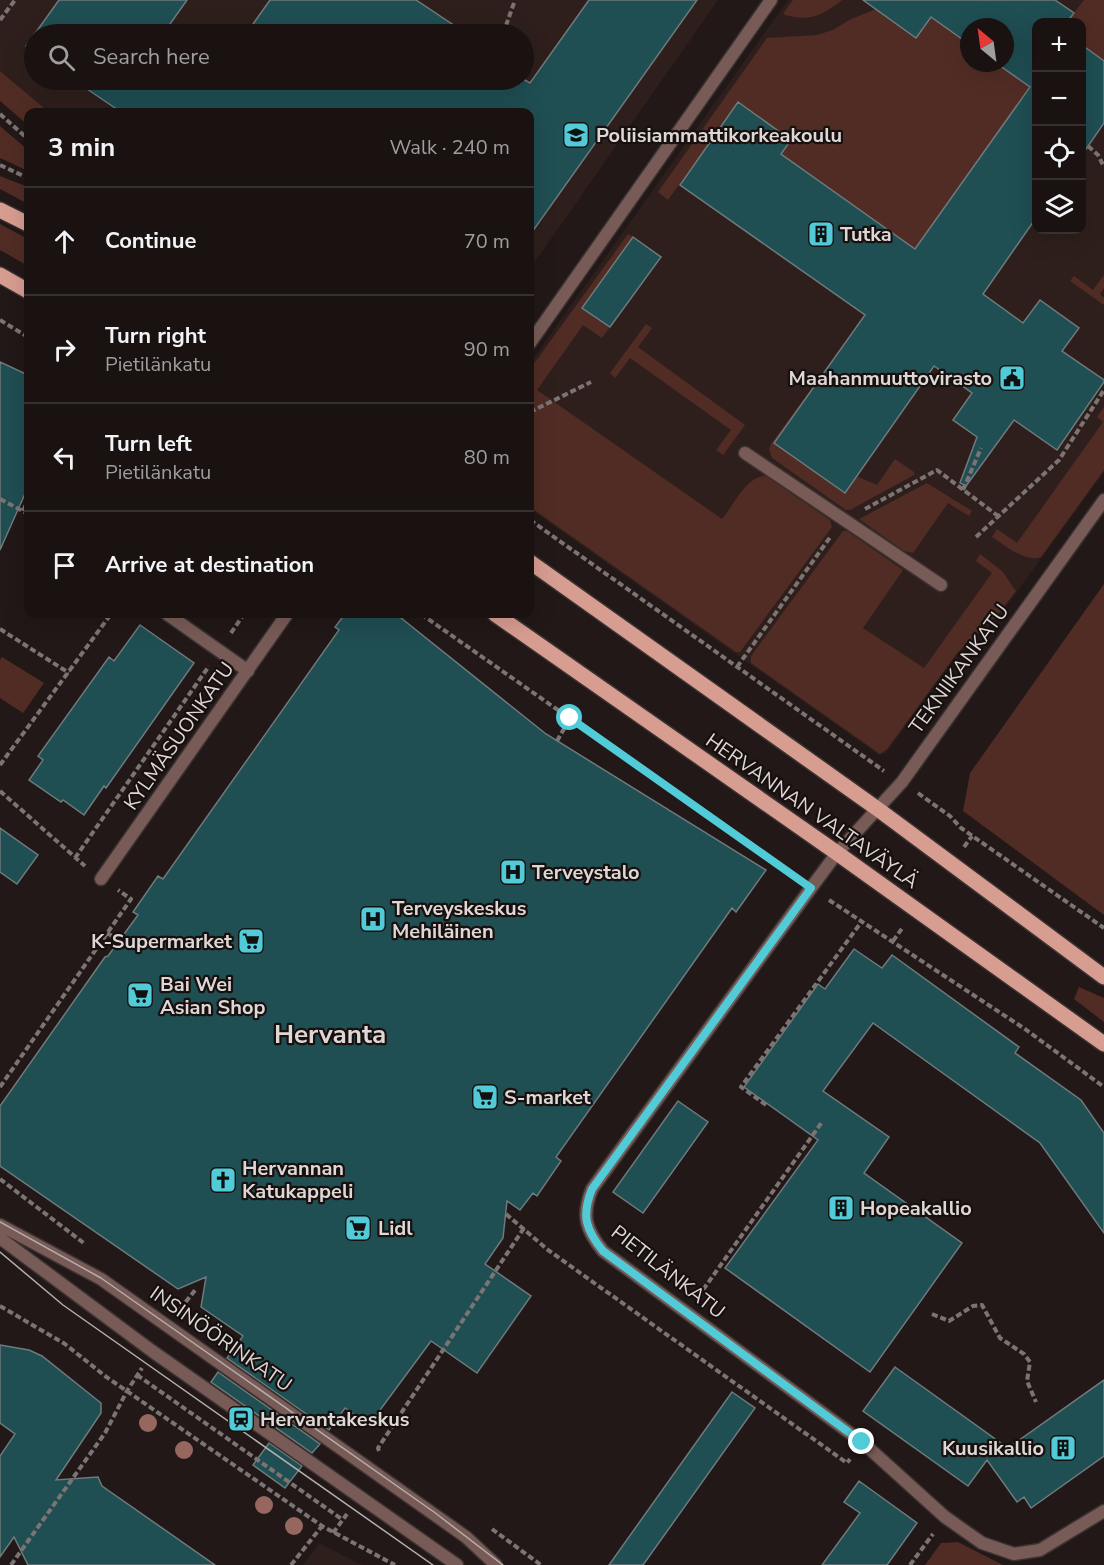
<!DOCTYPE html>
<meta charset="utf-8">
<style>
body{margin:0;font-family:"Nunito Sans",sans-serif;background:#221b1a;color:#f1f3f6}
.controls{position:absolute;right:18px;top:18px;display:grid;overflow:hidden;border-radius:12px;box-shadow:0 6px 24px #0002}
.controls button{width:54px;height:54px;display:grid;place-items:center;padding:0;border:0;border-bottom:2px solid #373231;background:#191211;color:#f1f3f6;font:30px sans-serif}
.compass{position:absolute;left:960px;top:18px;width:54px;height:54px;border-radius:50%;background:#191211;box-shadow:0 6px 24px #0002;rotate:331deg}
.stop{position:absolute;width:18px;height:18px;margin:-14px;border:4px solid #52cbd8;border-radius:50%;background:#fff}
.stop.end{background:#52cbd8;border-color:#fff;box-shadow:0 2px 6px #0008}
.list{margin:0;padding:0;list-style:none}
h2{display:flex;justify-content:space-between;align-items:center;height:78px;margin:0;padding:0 24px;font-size:26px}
h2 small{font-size:20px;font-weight:400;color:#9f9e9f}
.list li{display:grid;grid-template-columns:39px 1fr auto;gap:18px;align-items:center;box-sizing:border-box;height:108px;padding:0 24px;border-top:2px solid #373231}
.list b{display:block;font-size:22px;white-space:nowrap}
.list p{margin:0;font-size:20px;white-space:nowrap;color:#9f9e9f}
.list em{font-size:20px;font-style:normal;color:#9f9e9f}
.icon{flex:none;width:33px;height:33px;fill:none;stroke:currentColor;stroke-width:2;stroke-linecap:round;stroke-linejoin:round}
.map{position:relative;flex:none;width:1104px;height:1565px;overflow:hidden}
.search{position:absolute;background:#191211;box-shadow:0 6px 24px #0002;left:24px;top:24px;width:510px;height:66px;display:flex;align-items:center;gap:15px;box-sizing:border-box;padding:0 21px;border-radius:33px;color:#9f9e9f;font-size:22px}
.panel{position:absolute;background:#191211;box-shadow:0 6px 24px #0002;left:24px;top:108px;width:510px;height:510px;border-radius:12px}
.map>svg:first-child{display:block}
.built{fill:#2e1f1c;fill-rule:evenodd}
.green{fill:#512c25}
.building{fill:#1f4e53;stroke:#6f7a7c;stroke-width:1.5}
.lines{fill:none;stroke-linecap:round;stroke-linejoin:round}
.lane-casing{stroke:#3b3332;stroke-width:15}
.street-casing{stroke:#3b3332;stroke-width:15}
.primary-casing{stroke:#3b3332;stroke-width:18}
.path{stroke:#7c7473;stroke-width:4;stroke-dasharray:6 3;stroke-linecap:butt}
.lane{stroke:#785b56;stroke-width:12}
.street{stroke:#785b56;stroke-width:12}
.primary{stroke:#d89d91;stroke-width:15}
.tram{stroke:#b5aead;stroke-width:1.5}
.tree{fill:#95675e}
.route{stroke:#52cbd8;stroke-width:8}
.labels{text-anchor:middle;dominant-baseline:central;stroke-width:4.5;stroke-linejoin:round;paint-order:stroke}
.poi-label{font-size:20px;font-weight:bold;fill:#ddd7d6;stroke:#17100e;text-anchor:start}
.street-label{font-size:20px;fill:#ddd7d6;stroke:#17100e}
.district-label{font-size:26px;font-weight:bold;fill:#ddd7d6;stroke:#17100e}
</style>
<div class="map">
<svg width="1104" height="1565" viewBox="0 0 1104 1565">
<rect width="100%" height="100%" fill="#211817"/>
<path class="built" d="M0 0H718L530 269V112H49L0 71ZM34 34H524V80H34Z
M788 0H1104V472L1000 615 958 654 886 753 879 755 530 509V363ZM1036 22H1082V230H1036ZM969 27H1005V63H969Z
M319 1543 362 1565H303Z"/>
<path class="green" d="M793 0H842C823 15 808 23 783 14Z
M1084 0H1104V61L1082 45V22H1067Z
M876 9 931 17 969 44V63H996L1030 87 915 249 781 154 738 103 668 200 658 192 767 38 817 35 833 30 849 20Z
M0 71 49 112H28V125L0 101Z
M0 126 28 150V171L0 158Z
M0 176 28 187V204L0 189Z
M0 224 28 239V266L0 250Z
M628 234 633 237 583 307 610 327 602 338 583 325 537 390 722 519C733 506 747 475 766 476L830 520 832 527 740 652H736L530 507V369Z
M1104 275V288L1100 294 1104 298V305L1070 281 1074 276 1093 290Z
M865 315 774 443 844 493 856 476 877 485 895 459 914 472V475L850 510H846L772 458 769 450 771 444Z
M646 324 652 328 638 347 745 425 723 455 716 450 731 430 630 358 615 378 610 373Z
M1104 407V470L1041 557C1025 563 1005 545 992 537L997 529 1017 543 1103 422 1097 417Z
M927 483 972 511 969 516 948 503 913 553 904 551 859 519Z
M843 531H847L903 570 863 628 924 668 992 573 976 561 980 554 1002 571 1016 591 998 614 957 653 887 749 880 754 751 663V656Z
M1104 584V915L963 811 970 773Z
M2 657 44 683 23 713 0 698V660Z
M1079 987 1104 998V1022L1074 999Z
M958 1542 1001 1564 1003 1565H925L941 1543Z"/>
<path class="building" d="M59 0H187L163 34H34V51L26 46Z
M270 0H416L467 34H246Z
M589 0H697L530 235V112H121L74 80H525L530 83Z
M863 0H1055L1074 13 1067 22H1036V218L983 294 1023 323 1040 300 1079 328 1062 351 1104 380V382L1057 450 1014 420 966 486 960 483 977 437 953 420 972 393 934 366 845 493 774 443 865 315 680 185 738 102 791 140 781 154 915 249 1030 87 996 63H1005V27H969V44L931 17 916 38Z
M1082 45 1104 61V123L1082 155Z
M633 237 661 257 610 327 582 308Z
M0 362 28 375V487L0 550Z
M345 614H396L546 734 766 870 736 912 732 908 556 1157 561 1161 537 1196 533 1193 520 1210 507 1201 503 1238 485 1264 531 1296 477 1373 431 1341 369 1425 345 1408 329 1430 227 1358 243 1336 201 1307 206 1277 178 1289 0 1166V1106L105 957 108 956 138 915 133 912 158 876 163 879 339 630 335 627Z
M140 625 194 663 106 788 104 786 84 815 63 800 61 802 29 780 43 760 38 756 109 657 114 661Z
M0 828 38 855 17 884 0 872Z
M854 949 882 968 892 955 1019 1047 1015 1053 1081 1100 1104 1133V1233L1040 1143 873 1023 823 1091 889 1137 864 1173 962 1243 870 1372 725 1268 818 1140 744 1087 818 984 825 989Z
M678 1101 708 1122 643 1213 613 1192Z
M0 1345 29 1350 42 1356 101 1403V1413L56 1480 98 1477 102 1486 215 1565H28L14 1537 0 1557V1456L15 1434 0 1423Z
M895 1367 1008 1448 1104 1380V1456L1031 1508 1024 1497 1017 1502 987 1460 968 1486 863 1411Z
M218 1372 320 1444 312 1453 211 1382Z
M732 1392 755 1408 643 1565H609Z
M269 1443 302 1466 285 1488 253 1465Z
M859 1481 917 1523 887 1565H822L860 1513 844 1502Z"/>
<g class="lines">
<defs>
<path id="lane" d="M745 453 941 585
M862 1442 945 1517 982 1543 1014 1554 1040 1550 1104 1511"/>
<path id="street" d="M530 343 771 0
M167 614 248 671
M101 879 287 614
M0 1225 101 1279 466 1537 496 1565
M0 1238 152 1351 457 1565
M862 1442 603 1251C586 1230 581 1216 592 1189L811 888 837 853 902 782 1104 500"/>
<path id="primary" d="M0 210 28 224
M0 275 28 291
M530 562 879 810 1104 977
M495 614 837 853 1104 1044"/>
</defs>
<use href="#lane" class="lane-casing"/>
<use href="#street" class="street-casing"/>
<use href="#primary" class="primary-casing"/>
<path class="path" d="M0 20 15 0
M503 34 515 0
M0 114 28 139
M1088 146 1098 155 1104 167
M0 165 28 178
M0 320 28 337
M530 412 591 382
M963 490 981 448
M0 499 28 514
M865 509 937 470 998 516
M23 511 28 500
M530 520 884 771
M976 537 1059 460 1104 390
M421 614 796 877
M0 629 69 673
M231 633 244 614
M737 667 831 536
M557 741 570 718
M0 765 111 614
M0 791 85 866
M918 793 950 816 961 828 1104 928
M964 847 972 836
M75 858 209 666
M829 900 1025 1029 1104 1087
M107 933 127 945
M893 941 903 927
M0 1087 131 899 118 890
M766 1105 741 1087 862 921
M0 1179 85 1244
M506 1214 548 1250 847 1463 850 1459
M698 1297 822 1122
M0 1306 65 1344 105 1376 322 1526 395 1565
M180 1309 196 1289
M932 1314 949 1321 973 1306 982 1305 1000 1338 1024 1354 1030 1362 1027 1381 1036 1402
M137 1375 343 1520
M379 1451 378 1448 524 1228
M492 1529 541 1565
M333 1533 347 1514
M11 1565 105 1433 127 1391 142 1368
M291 1565 322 1526
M910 1565 933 1534"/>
<use href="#lane" class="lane"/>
<use href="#street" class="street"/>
<use href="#primary" class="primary"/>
<path class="tram" d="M0 1222 101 1278 434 1512 503 1565
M0 1252 63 1305 433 1565"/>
</g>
<g class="tree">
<circle cx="148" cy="1423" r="9"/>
<circle cx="184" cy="1450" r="9"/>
<circle cx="264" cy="1505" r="9"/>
<circle cx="294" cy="1526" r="9"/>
</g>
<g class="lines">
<path class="route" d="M570 718 811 888 592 1189C581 1216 586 1230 603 1251L862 1442"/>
</g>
<defs>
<symbol id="university-square" viewBox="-11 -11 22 22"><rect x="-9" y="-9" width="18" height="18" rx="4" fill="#52cbd8" stroke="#17100e"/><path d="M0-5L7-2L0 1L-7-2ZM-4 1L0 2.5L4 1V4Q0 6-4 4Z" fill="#111"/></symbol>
<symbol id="building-square" viewBox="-11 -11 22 22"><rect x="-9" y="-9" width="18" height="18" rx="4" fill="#52cbd8" stroke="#17100e"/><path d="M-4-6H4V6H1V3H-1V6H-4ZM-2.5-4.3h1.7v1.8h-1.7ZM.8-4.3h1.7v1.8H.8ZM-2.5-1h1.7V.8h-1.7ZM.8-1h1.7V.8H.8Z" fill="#111"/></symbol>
<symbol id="civic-square" viewBox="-11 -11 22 22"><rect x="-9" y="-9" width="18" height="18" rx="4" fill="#52cbd8" stroke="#17100e"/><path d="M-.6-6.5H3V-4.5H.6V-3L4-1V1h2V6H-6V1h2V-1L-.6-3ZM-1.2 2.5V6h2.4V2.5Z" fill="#111"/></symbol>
<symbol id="hospital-square" viewBox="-11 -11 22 22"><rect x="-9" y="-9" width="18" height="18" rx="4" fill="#52cbd8" stroke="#17100e"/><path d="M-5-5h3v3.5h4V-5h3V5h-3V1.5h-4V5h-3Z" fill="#111"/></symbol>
<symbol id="supermarket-square" viewBox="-11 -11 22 22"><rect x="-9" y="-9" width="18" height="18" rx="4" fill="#52cbd8" stroke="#17100e"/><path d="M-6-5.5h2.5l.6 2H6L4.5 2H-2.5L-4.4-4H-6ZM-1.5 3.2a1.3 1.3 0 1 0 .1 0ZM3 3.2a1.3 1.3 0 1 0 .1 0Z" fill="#111"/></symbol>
<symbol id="church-square" viewBox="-11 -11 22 22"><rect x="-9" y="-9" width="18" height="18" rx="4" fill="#52cbd8" stroke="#17100e"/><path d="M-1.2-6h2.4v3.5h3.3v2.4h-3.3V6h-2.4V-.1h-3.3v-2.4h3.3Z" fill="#111"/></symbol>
<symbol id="station-square" viewBox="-11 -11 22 22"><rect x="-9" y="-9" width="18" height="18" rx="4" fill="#52cbd8" stroke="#17100e"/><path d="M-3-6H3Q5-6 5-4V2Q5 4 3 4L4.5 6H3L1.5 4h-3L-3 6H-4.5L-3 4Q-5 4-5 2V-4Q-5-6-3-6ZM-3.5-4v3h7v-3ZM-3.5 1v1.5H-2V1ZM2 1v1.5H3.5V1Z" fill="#111"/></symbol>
</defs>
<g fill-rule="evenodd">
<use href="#university-square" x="561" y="120" width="30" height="30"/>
<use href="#building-square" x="806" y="219" width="30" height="30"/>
<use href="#civic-square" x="997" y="363" width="30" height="30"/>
<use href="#hospital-square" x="498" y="857" width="30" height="30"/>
<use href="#hospital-square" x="358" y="904" width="30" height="30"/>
<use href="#supermarket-square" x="236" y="926" width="30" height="30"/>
<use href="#supermarket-square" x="125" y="980" width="30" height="30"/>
<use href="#supermarket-square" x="470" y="1082" width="30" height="30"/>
<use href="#church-square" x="208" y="1165" width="30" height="30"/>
<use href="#building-square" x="826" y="1193" width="30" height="30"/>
<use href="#supermarket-square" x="343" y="1213" width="30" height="30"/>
<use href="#station-square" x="226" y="1404" width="30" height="30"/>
<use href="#building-square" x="1048" y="1433" width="30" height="30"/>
</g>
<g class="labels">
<g class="poi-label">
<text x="596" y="135">Poliisiammattikorkeakoulu</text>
<text x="840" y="234">Tutka</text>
<text x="992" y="378" text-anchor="end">Maahanmuuttovirasto</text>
<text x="532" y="872">Terveystalo</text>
<text x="392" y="908">Terveyskeskus<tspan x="392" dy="23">Mehiläinen</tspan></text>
<text x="232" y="941" text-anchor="end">K-Supermarket</text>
<text x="160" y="984">Bai Wei<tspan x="160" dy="23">Asian Shop</tspan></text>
<text x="504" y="1097">S-market</text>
<text x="242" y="1168">Hervannan<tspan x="242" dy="23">Katukappeli</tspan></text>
<text x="860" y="1208">Hopeakallio</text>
<text x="378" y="1228">Lidl</text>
<text x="260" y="1419">Hervantakeskus</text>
<text x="1044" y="1448" text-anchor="end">Kuusikallio</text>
</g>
<g class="street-label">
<text transform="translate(959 669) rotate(-54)">TEKNIIKANKATU</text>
<text transform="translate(179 736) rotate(-55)">KYLMÄSUONKATU</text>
<text transform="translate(812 811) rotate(35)">HERVANNAN VALTAVÄYLÄ</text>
<text transform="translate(668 1272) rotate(38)">PIETILÄNKATU</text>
<text transform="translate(221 1339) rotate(35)">INSINÖÖRINKATU</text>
</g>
<g class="district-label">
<text x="330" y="1034">Hervanta</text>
</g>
</g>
</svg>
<div class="controls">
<button>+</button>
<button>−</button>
<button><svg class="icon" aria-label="locate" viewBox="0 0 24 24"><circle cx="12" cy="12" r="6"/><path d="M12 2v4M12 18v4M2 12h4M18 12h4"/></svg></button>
<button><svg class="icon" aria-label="layers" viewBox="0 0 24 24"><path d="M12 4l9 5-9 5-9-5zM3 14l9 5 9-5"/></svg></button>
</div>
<svg class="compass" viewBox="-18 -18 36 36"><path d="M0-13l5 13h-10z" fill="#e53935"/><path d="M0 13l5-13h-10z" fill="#9f9e9f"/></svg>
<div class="stop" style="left:570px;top:718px"></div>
<div class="stop end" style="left:862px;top:1442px"></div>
<div class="search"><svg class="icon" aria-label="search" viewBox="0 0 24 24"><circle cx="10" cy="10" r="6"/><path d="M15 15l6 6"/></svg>Search here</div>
<section class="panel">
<h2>3 min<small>Walk · 240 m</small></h2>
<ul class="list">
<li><svg class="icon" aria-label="ahead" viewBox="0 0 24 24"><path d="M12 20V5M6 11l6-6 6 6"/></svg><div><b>Continue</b></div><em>70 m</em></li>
<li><svg class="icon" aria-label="right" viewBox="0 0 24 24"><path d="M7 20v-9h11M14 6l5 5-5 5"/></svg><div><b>Turn right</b><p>Pietilänkatu</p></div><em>90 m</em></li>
<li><svg class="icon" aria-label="left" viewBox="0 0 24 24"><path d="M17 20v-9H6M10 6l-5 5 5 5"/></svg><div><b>Turn left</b><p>Pietilänkatu</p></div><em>80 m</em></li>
<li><svg class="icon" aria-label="arrive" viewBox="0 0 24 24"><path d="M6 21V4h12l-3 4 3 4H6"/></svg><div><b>Arrive at destination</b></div></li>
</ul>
</section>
</div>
